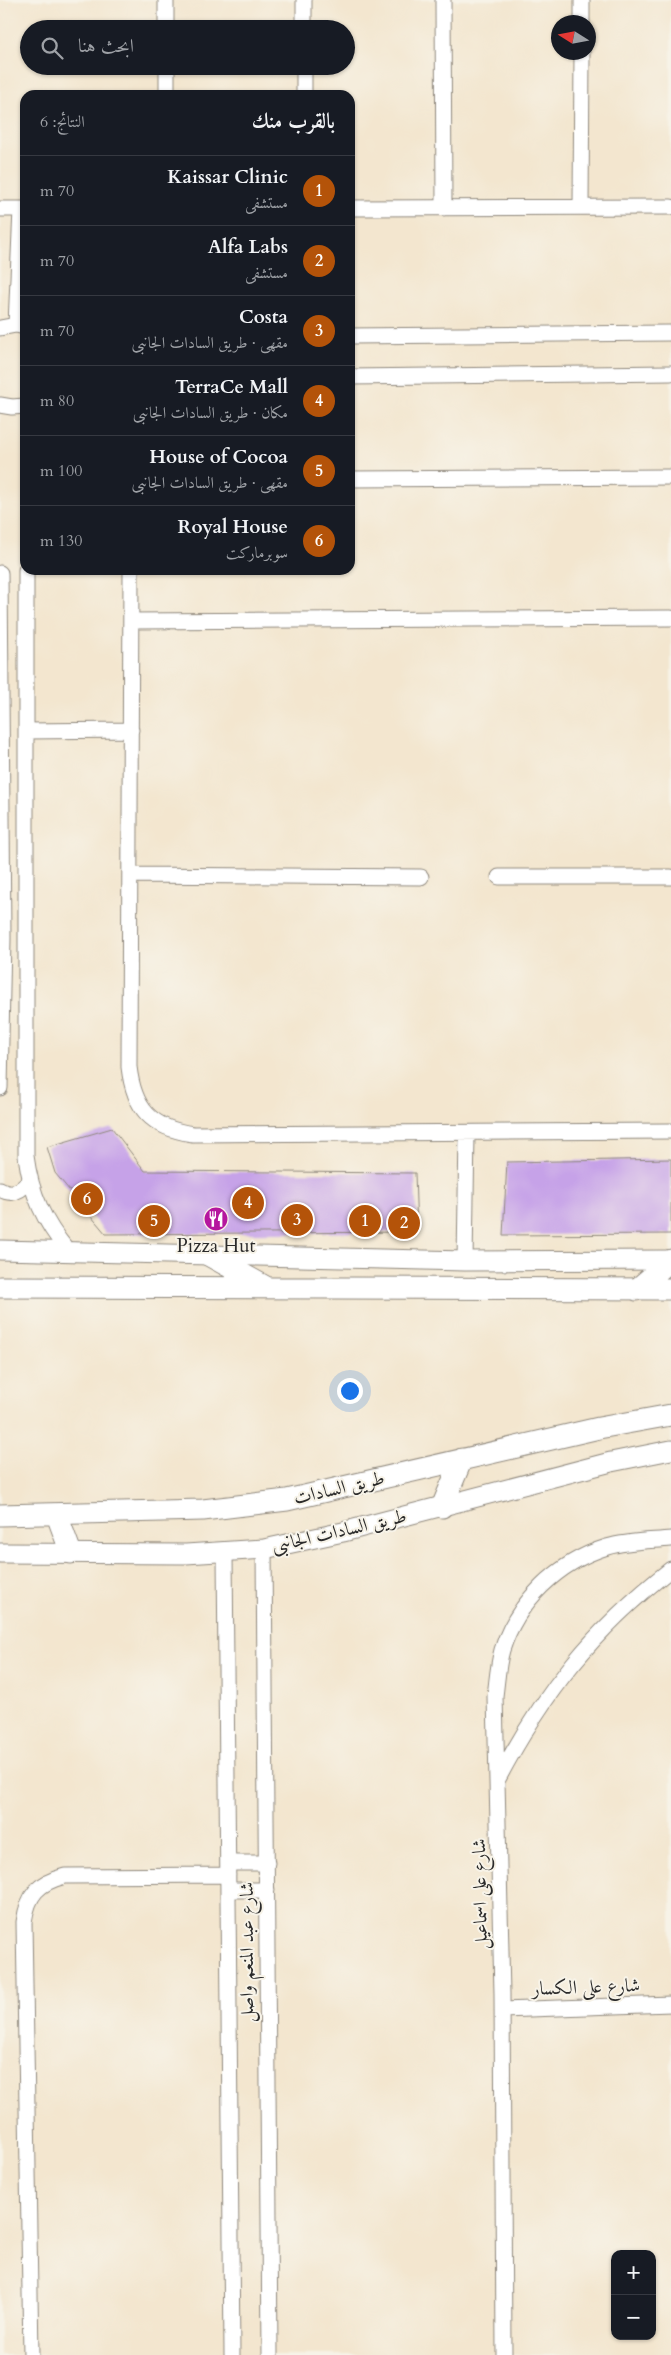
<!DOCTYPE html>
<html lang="ar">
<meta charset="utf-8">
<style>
body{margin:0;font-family:Cardo,Amiri,serif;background:#20242c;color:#f1f3f6;direction:rtl}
.controls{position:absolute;right:15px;bottom:15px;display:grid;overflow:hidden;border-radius:10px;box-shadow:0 1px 4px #0004}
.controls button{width:45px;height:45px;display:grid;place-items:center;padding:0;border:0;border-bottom:1px solid #363941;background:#171b24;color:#f1f3f6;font:25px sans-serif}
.compass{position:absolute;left:551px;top:15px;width:45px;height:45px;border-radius:50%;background:#171b24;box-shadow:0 1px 4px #0004;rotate:281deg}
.you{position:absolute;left:349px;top:1390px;width:18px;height:18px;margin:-12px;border:4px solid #fff;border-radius:50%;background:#1a73e8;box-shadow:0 0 0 8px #1a73e833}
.badge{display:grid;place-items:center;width:32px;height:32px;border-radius:50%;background:#b45309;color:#fff;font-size:16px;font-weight:700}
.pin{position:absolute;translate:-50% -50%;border:2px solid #fff;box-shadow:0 1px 5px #0006}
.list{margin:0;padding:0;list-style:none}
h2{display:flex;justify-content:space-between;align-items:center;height:65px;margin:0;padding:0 20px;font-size:21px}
h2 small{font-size:16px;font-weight:400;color:#9ea1a6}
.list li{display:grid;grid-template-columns:32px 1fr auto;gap:15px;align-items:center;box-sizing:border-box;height:70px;padding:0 20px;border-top:1px solid #363941}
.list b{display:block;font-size:19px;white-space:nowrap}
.list p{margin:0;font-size:16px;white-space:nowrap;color:#9ea1a6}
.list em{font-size:16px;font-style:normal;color:#9ea1a6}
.icon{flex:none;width:28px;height:28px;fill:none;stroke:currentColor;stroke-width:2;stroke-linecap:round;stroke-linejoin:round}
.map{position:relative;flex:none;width:671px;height:2355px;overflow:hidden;direction:ltr}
.search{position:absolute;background:#171b24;box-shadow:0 1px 4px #0004;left:20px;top:20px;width:335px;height:55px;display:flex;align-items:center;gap:12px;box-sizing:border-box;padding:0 18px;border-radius:28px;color:#9ea1a6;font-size:19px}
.panel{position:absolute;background:#171b24;box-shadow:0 1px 4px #0004;left:20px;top:90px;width:335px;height:485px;border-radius:15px;direction:rtl}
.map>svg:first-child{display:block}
.building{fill:#c6a2e8}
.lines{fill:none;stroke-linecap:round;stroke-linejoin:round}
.minor-casing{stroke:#8f887d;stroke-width:17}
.tertiary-casing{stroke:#8f887d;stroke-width:21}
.secondary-casing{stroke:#8f887d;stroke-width:23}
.minor{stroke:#fff;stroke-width:15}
.tertiary{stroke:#fff;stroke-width:19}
.secondary{stroke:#fff;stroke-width:21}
.labels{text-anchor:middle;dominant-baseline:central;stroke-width:4;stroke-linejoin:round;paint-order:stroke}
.poi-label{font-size:19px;fill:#2b2b2b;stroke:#f7f3e8}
.street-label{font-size:19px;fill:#2b2b2b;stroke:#f7f3e8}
</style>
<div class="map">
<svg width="671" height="2355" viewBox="0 0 671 2355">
<rect width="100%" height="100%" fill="#f7f3e8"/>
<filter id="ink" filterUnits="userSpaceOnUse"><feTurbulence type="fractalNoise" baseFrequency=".02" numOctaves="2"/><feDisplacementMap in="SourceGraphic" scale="10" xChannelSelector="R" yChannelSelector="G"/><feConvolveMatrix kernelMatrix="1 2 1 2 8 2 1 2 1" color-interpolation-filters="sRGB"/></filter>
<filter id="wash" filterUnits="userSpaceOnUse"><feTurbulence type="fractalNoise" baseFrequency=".0096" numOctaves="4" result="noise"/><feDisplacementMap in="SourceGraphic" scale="20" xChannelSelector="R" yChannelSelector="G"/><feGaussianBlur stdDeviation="1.12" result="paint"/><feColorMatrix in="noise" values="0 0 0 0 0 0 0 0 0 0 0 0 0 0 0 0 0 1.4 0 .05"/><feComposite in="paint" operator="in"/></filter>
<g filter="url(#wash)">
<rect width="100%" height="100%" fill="#f3e6cf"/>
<g id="blocks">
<path class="building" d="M112 1128 145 1171 415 1173 417 1232 106 1234 55 1173 47 1147Z
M671 1159V1234L503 1235 507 1162Z"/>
</g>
</g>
<g filter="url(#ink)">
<use href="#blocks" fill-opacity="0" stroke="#8f887d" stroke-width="1"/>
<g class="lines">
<defs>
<path id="minor" d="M166 0V29
M443 0 444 208
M582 22V0
M304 29V0
M167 66V95
M304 95V66
M581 207 582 52
M350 208 671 207
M0 209H25
M16 325 21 209
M0 328 16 325 25 327
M350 336 671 333
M350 377 671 373
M0 405 12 407 25 406
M350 479 671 477
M26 570V1156C31 1194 44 1222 68 1251
M131 570 129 1067C134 1109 151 1128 193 1134L671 1131
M0 573 3 938 0 1088
M131 621 671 618
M26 731 131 730
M131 875 421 877
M499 877H671
M0 1189C12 1196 21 1191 29 1181
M465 1261 467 1133
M264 1549 270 2355
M225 1553 232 2355
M498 1779C544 1692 593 1630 671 1569
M228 1863H267
M228 1890H267
M502 2010 671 2004
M31 2355 24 1922C28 1894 38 1883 65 1876L228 1875
M504 2355 502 1994 495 1696C497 1681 498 1664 502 1650 517 1602 558 1562 607 1547 627 1541 650 1541 671 1539"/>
<path id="tertiary" d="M0 1250 465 1261 671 1260
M0 1553 186 1554 264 1549 343 1532 611 1462 671 1450"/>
<path id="secondary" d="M208 1255 266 1287
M0 1287 671 1289
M636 1290 671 1260
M442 1507 462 1459
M0 1515 203 1510 287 1500 599 1428 671 1415
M57 1515 71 1553"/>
</defs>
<use href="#minor" class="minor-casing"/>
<use href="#tertiary" class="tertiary-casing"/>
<use href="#secondary" class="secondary-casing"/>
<use href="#minor" class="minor"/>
<use href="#tertiary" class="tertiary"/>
<use href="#secondary" class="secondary"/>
</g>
</g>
<defs>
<symbol id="restaurant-disc" viewBox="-11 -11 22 22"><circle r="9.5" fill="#b5179e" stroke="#f7f3e8"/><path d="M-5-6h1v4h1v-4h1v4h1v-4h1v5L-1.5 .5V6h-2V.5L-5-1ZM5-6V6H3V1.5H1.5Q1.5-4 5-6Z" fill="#fff"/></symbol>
</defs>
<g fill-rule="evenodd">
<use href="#restaurant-disc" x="202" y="1205" width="28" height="28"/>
</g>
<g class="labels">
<g class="poi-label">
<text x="216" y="1246">Pizza Hut</text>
</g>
<g class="street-label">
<text transform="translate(339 1488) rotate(-13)">طريق السادات</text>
<text transform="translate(339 1531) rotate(-13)">طريق السادات الجانبى</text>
<text transform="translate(480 1894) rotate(-91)">شارع على اسماعيل</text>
<text transform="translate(247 1952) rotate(-90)">شارع عبد المنعم واصل</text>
<text transform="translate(586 1987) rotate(-2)">شارع على الكسار</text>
</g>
</g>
</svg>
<div class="controls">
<button>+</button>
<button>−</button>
</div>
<svg class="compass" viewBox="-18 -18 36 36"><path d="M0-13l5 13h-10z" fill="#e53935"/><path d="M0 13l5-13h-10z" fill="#9ea1a6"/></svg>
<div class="you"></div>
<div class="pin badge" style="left:365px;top:1221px">1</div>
<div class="pin badge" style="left:404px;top:1223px">2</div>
<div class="pin badge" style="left:297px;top:1220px">3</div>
<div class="pin badge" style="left:248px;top:1203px">4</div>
<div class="pin badge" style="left:154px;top:1221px">5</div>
<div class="pin badge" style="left:87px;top:1199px">6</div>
<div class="search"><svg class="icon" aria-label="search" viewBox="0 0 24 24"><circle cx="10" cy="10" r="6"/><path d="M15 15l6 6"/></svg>ابحث هنا</div>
<section class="panel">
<h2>بالقرب منك<small>النتائج: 6</small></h2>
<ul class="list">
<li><span class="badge">1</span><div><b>Kaissar Clinic</b><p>مستشفى</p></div><em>70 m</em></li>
<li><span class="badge">2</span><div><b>Alfa Labs</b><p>مستشفى</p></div><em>70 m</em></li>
<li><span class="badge">3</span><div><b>Costa</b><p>مقهى · طريق السادات الجانبى</p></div><em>70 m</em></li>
<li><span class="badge">4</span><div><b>TerraCe Mall</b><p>مكان · طريق السادات الجانبى</p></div><em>80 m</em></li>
<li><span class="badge">5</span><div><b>House of Cocoa</b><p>مقهى · طريق السادات الجانبى</p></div><em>100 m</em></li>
<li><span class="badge">6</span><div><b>Royal House</b><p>سوبرماركت</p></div><em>130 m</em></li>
</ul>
</section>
</div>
